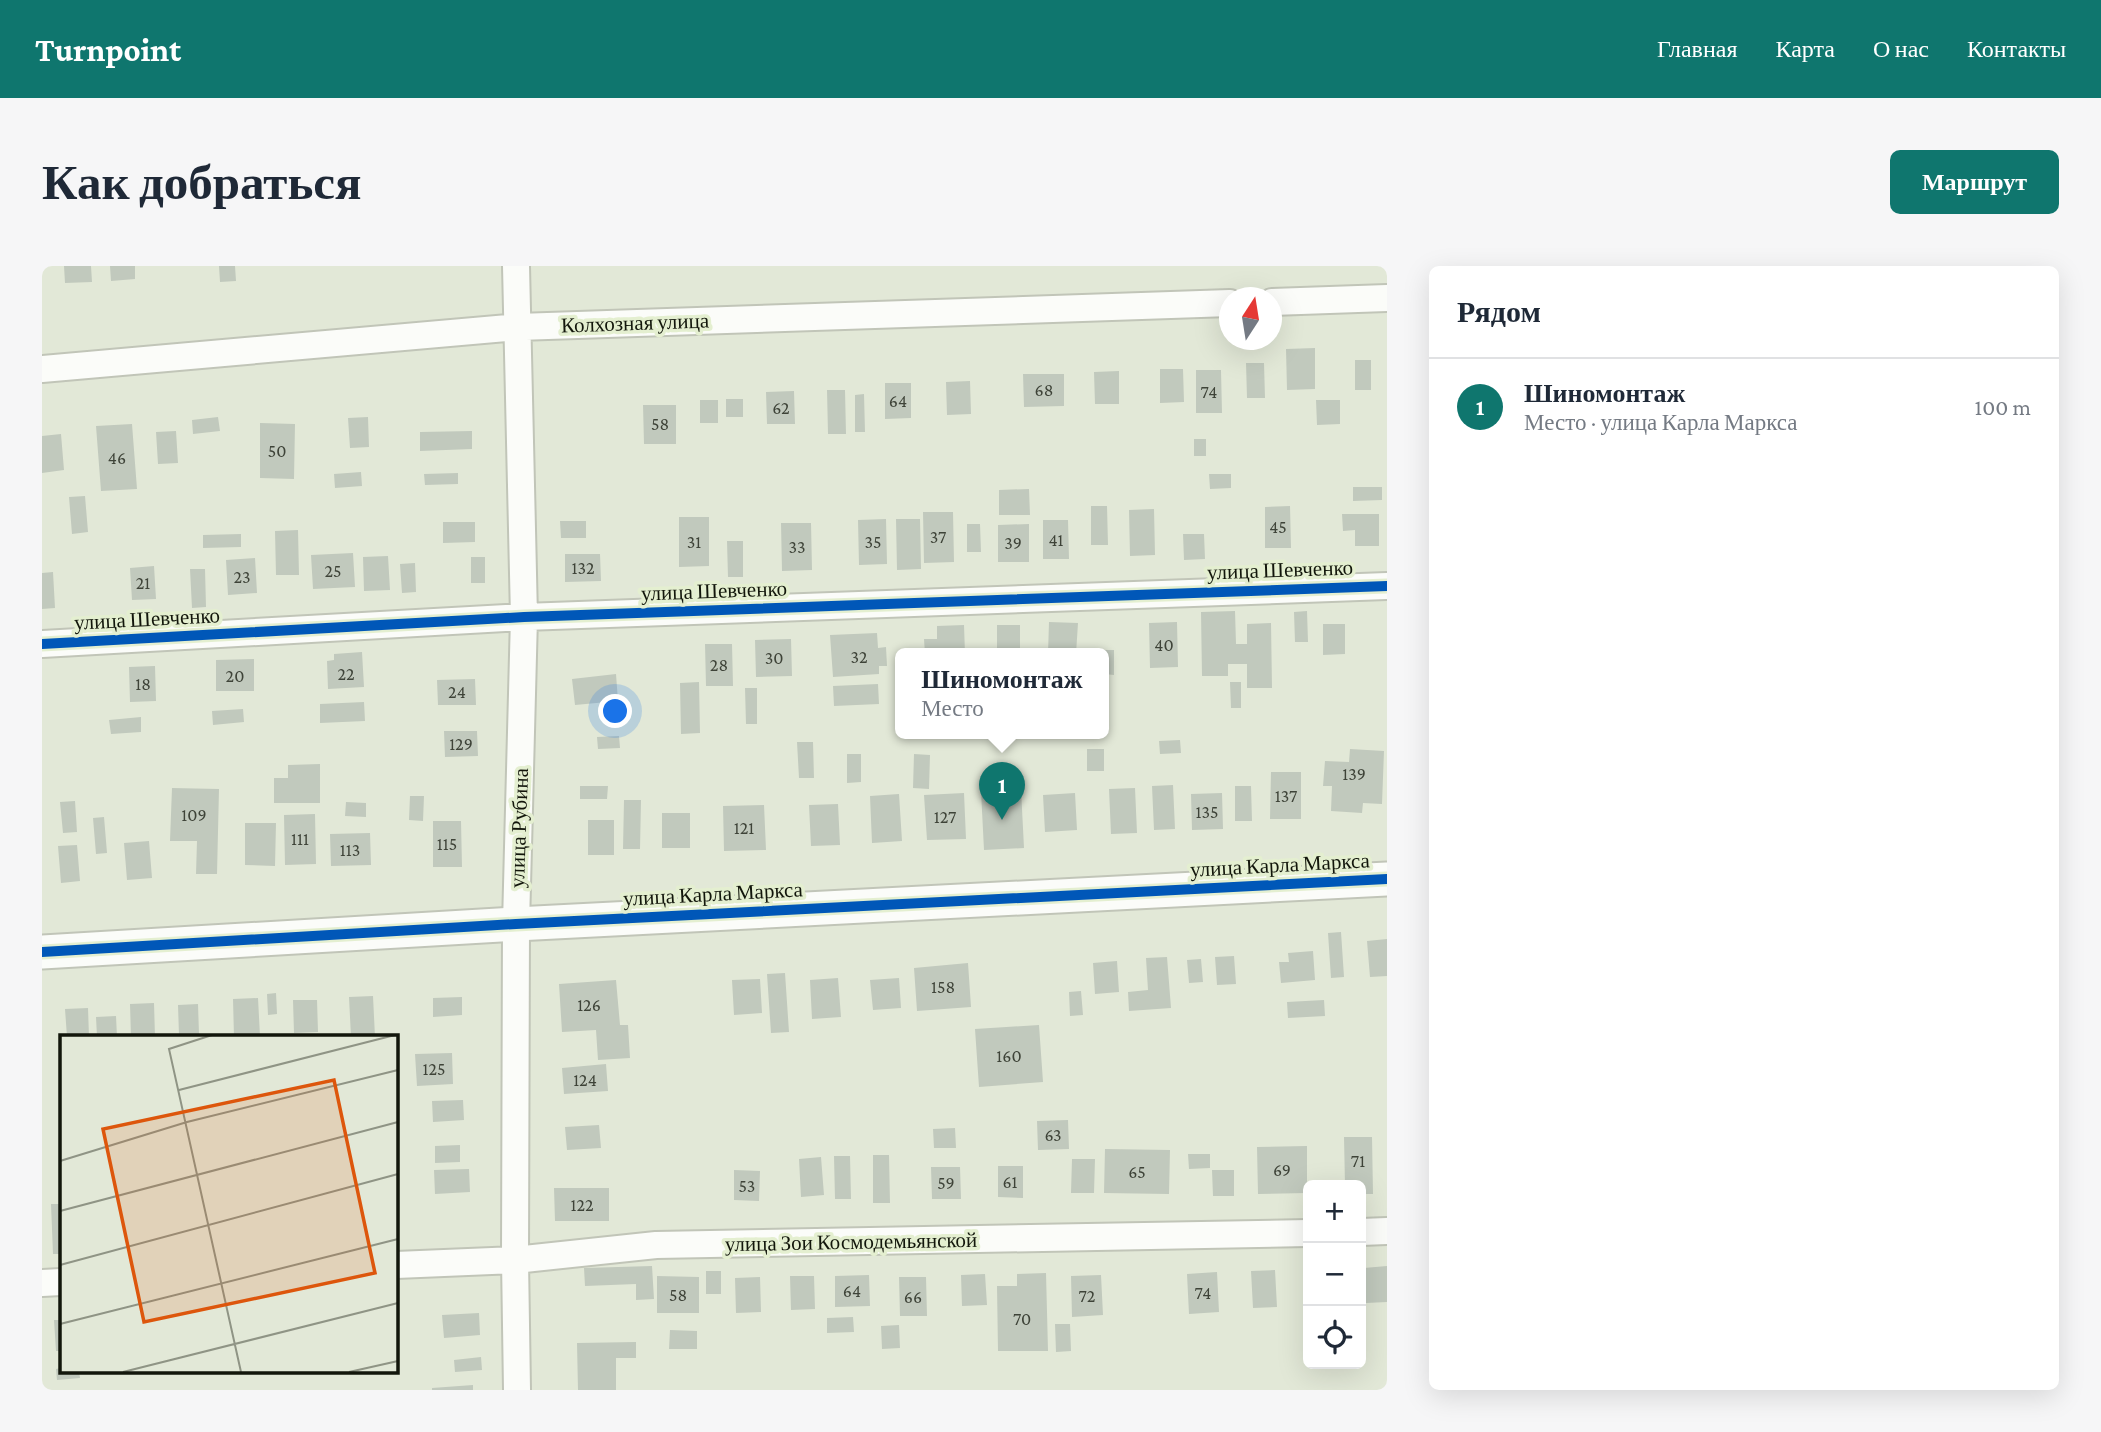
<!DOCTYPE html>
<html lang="ru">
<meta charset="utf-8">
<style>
body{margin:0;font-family:"Crimson Pro",serif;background:#f6f6f7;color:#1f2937}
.controls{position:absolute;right:21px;bottom:21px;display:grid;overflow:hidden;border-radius:10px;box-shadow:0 7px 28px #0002}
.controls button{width:63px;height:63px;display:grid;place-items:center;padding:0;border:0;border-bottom:2px solid #e0e1e3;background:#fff;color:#1f2937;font:35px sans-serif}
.compass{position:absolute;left:1177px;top:21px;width:63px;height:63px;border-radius:50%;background:#fff;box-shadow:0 7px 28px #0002;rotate:12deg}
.you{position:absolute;left:574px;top:446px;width:24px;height:24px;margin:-18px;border:5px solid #fff;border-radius:50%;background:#1a73e8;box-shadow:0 0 0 10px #1a73e833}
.badge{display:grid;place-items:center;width:46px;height:46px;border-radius:50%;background:#0f766e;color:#fff;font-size:23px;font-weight:700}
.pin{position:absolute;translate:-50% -58px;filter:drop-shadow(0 2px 4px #0008)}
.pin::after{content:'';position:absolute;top:37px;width:24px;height:21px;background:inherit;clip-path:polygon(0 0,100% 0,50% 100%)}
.popup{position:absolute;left:853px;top:382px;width:214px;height:91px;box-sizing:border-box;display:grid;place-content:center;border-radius:10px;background:#fff;filter:drop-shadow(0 2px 5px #0005);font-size:23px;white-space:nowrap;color:#747a83}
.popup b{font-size:26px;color:#1f2937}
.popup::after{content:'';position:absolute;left:50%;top:100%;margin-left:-14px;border:14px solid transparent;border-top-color:#fff}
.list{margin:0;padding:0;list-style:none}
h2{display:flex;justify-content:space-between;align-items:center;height:91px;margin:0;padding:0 28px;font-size:30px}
h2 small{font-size:23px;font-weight:400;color:#747a83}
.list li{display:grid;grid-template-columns:46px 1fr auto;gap:21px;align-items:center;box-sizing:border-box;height:98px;padding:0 28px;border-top:2px solid #e0e1e3}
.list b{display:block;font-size:26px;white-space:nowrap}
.list p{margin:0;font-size:23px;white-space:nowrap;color:#747a83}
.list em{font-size:23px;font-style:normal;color:#747a83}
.icon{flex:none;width:38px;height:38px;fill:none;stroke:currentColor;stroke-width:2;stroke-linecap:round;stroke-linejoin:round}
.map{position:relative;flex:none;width:1345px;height:1124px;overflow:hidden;border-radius:10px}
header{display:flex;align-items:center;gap:42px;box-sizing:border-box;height:98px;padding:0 35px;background:#0f766e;color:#fff}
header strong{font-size:33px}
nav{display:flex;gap:38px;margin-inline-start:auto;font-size:24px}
.intro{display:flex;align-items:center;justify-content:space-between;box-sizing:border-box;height:168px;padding:0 42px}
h1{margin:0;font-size:49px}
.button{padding:18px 32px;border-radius:10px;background:#0f766e;color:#fff;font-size:24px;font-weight:700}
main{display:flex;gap:42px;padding:0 42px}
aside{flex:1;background:#fff;border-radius:10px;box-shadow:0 7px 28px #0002}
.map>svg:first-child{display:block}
.building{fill:#c1c9bd}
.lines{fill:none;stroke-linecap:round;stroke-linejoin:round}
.minor-casing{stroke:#c1c5b8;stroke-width:30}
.tertiary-casing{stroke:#c1c5b8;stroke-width:37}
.minor{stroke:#fbfcf9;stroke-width:26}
.tertiary{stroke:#fbfcf9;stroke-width:33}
.cycleway-casing{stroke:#e4efd0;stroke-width:15}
.cycleway{stroke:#0057b8;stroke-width:10}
.labels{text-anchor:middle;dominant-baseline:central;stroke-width:7;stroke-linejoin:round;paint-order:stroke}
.number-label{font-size:18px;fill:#3e4338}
.street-label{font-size:21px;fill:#12160b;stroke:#e4efd0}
.inset-road{fill:none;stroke:#8f9485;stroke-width:2}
.view{fill:#dd560c;fill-opacity:0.15;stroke:#dd560c;stroke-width:3.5}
.inset-edge{fill:none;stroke:#12160b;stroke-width:3.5}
</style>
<header>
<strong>Turnpoint</strong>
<nav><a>Главная</a><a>Карта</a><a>О нас</a><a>Контакты</a></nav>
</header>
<div class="intro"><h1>Как добраться</h1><a class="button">Маршрут</a></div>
<main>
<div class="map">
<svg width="1345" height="1124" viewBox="0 0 1345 1124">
<rect width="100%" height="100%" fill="#e2e8d7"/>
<path class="building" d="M22 0H49L50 16 23 17Z
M68 0H93V13L69 15Z
M177 0H193L194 15 178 16Z
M1273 82V123L1245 124 1244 83Z
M1313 94H1329V124H1313Z
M1204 97H1222L1223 132H1205Z
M1118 103H1141L1142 136 1118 137Z
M1154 104H1179L1180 147H1154Z
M1077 105V138H1053L1052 106Z
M981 108H1022V140L982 141Z
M928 115 929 148 905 149 904 116Z
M843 117H869V152L843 153Z
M785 124H803L804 168H786Z
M752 125 753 158H725L724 126Z
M822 128 823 166H813V129Z
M684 133H701V151H684Z
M658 134H676V157H658Z
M1274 134H1298V158L1275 159Z
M601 139H634V178H602Z
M176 151 178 165 151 168 150 154Z
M326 151 327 181 308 182 306 152Z
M218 157 253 158 252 213 218 212Z
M90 158 95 223 59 225 54 160Z
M134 165 136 197 116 198 114 166Z
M430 165V183L378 185V166Z
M19 168 22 204 0 207V170Z
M1152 173H1164V190H1152Z
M319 206 320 220 293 222 292 208Z
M416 207V218L383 219 382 208Z
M1167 208H1189V222L1168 223Z
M1311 221H1340V234L1311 235Z
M987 223 988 249H957V224Z
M43 230 46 266 30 268 27 231Z
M1049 240H1065L1066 279H1049Z
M1248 240 1249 282H1223V241Z
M1112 243 1113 289 1088 290 1087 244Z
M881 246H911L912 296 882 297Z
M1300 248H1337V280H1313V264L1301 265Z
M637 251H667V300L637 301Z
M844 253 845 298 817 299 816 254Z
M854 253H878L879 303 855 304Z
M1001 254H1026L1027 293H1001Z
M518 255H544V272H519Z
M401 256H433V276L401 277Z
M739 257H769L770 304 740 305Z
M925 258H938L939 286H925Z
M987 258V296H956V259Z
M256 264 257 309H234L233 265Z
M199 268V281L161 282V269Z
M1141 268H1162L1163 293 1142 294Z
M685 275H701V311H686Z
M311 287 313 321 271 323 269 289Z
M523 288H558L559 315 523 316Z
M346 290 348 324 322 325 321 291Z
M429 291H443V317H429Z
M213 292 215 327 186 329 184 294Z
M373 297 374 326 360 327 358 298Z
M112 300 114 333 90 334 88 302Z
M148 303H163L164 341 150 342Z
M11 306 13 342 0 343V307Z
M1193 345 1194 378H1205V358L1229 357 1230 422H1205V398H1186V410H1160L1159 346Z
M1265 345 1266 376H1253L1252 346Z
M1007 356 1036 357 1034 388H1006Z
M1135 356 1136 401 1108 402 1107 357Z
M1281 358H1303V388L1281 389Z
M922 359 923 388H883L882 373H895V360Z
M955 359H978V388H955Z
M835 367 836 382 844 381 845 400H837V408L791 411 788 369Z
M749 373 750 410 714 411 713 374Z
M663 378H690L691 420H664Z
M1060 384H1072V409L1062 408Z
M320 386 322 421 286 423 285 395 292 394V388Z
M212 393V425H174V394Z
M113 400 114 435 88 436 87 401Z
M574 408 576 435 533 439 530 413Z
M433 413 434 439H396L395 414Z
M657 416 658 467 639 468 638 417Z
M1188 416H1199V442H1189Z
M836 418 837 438 792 440 791 420Z
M703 422H715V458H704Z
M322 436 323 455 278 457V438Z
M201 443 202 456 171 459 170 445Z
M99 451V466L69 468 67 454Z
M402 465H435L436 490 403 491Z
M577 470 578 482 556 483 555 471Z
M1138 474 1139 487 1118 488 1117 475Z
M755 476H771L772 512H757Z
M1045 483H1062V505H1045Z
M1308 483 1342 485 1340 538 1321 537 1320 547 1289 545 1290 520H1281L1283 495 1307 496Z
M805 488H819V516L805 517Z
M872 488 888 489 887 523 871 522Z
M278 498V537H232V512H246V499Z
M1229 506H1259V553H1228Z
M1131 519 1133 563 1112 564 1110 520Z
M538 520H566L565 533H538Z
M1193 520H1209L1210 555H1193Z
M130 522 177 523 175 608H154L155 575H128Z
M1093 522 1095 567 1069 568 1067 523Z
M979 523 982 582 942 584 939 525Z
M922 527 924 573 885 574 882 529Z
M1033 527 1035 564 1003 566 1001 529Z
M1180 527 1181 563 1150 564 1149 528Z
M857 528 860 575 830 577 828 530Z
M368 530H382L381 555 367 554Z
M582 534H599L598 583H581Z
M33 535 35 566 21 567 18 536Z
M304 536 324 537V551L303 550Z
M796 538 798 579 769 580 767 539Z
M722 539 724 584 682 585 681 540Z
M620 547H648V582H620Z
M273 548 274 598 243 599 242 549Z
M62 551 65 587 54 588 51 552Z
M546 554H572V589H546Z
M391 555H419L420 601H391Z
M203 557H234L233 600 203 599Z
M328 567 329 599 289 600 288 568Z
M107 575 110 612 85 614 82 577Z
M35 579 38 615 19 617 16 580Z
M1299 666 1302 711 1289 712 1286 667Z
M1345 673V710L1328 711 1325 675Z
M1271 685 1273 714 1239 717 1237 696H1247L1246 687Z
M1192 690 1194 718 1175 719 1173 691Z
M1125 691 1129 742 1087 745 1086 726 1106 724 1104 692Z
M1159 693 1161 716 1147 717 1145 694Z
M1075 695 1077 726 1053 728 1051 697Z
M926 697 929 741 875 745 872 702Z
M743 707 747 766 729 767 725 708Z
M796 712 799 751 770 753 768 714Z
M857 712 859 742 831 744 828 714Z
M718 713 720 747 692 749 690 714Z
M574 714 578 759H586L588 792 556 794 554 764 520 766 517 718Z
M1039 725 1041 749 1028 750 1027 726Z
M234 727 235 748 226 749 225 728Z
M331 730 333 771H309L307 731Z
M420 731V749L391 751V732Z
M216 732 218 770 192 771 191 733Z
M251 734H275L276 766 252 767Z
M1282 734 1283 750 1246 752 1245 736Z
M112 737 113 771H89L88 738Z
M156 738 157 768 137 769 136 739Z
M46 742 47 771H25L23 743Z
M74 750 75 771H55L54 751Z
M997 759 1001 816 937 821 933 763Z
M410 787 411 818 375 820 373 788Z
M564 798 566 825 522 828 520 802Z
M421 834 422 854 391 856 390 835Z
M1026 854 1027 883 996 884 995 855Z
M557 859 559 882 525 884 523 861Z
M913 862 914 882H892L891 863Z
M1302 871H1330L1331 928H1319V919H1303Z
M418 879V896L393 897V880Z
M1265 880V927L1216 928 1215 881Z
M1063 883 1128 884 1127 928 1062 927Z
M1146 888H1168V902L1147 903Z
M831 889H847L848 937H831Z
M792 890H808L809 933H793Z
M779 891 782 929 759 931 757 893Z
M1030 893H1053L1052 927H1029Z
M956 900H981V932L956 931Z
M889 901H918L919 933H890Z
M427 903 428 926 393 928 392 904Z
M692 904 718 905 717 935 692 934Z
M1170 904H1192V930H1171Z
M512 922H567V955H513Z
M9 938H19V988H11Z
M610 1000 612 1033 594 1034V1018L543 1020 542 1002Z
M1345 1000V1036L1324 1037 1322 1002Z
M1233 1004 1235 1041 1211 1042 1209 1005Z
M664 1005H679V1028H664Z
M1175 1006 1177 1046 1147 1048 1145 1008Z
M1004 1007 1006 1085H956L955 1020H975V1008Z
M943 1008 945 1039 920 1040 919 1009Z
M827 1009 828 1040 793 1041V1010Z
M1059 1009 1061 1049 1030 1051 1029 1010Z
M615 1010 657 1011V1047H615Z
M748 1010H772L773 1043 749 1044Z
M718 1011 719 1046 694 1047 693 1012Z
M857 1011H884L885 1050H858Z
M437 1047 438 1069 402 1072 400 1049Z
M811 1051 812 1066 785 1067V1052Z
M12 1054H19V1085H14Z
M1013 1058H1028L1029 1085 1014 1086Z
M857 1059 858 1082 840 1083 839 1060Z
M628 1064 655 1065V1083H627Z
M594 1076V1092H574V1124H536L535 1077Z
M439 1091 440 1104 413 1106 412 1094Z
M19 1102V1105H37L38 1112 15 1114 14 1103Z
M431 1119V1124H390V1122Z"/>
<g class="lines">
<defs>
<path id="minor" d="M474 0 482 351 474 658 473 994 475 1124
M1230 36 1345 32
M0 103 476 61 1188 37
M0 378 482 351 1345 320
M1319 966 1345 965
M354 999 473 994 614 979 1266 967
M0 1017 19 1016"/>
<path id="tertiary" d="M0 686 474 658 1345 613"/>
</defs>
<use href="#minor" class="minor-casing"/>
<use href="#tertiary" class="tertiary-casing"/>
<use href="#minor" class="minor"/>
<use href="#tertiary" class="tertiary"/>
<defs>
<path id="cycleway" d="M0 378 482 351 1345 320
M0 686 474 658 1345 613"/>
</defs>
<use href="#cycleway" class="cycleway-casing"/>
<use href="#cycleway" class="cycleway"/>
</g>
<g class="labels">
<g class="number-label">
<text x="1002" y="124">68</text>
<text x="1167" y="126">74</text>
<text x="856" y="135">64</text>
<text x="739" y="142">62</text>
<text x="618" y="158">58</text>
<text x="235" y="185">50</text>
<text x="75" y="192">46</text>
<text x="1236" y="261">45</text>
<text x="896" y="271">37</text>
<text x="1014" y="274">41</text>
<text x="652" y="276">31</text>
<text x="831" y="276">35</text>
<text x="971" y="277">39</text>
<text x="755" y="281">33</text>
<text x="541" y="302">132</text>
<text x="291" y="305">25</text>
<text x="200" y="311">23</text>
<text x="101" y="317">21</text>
<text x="1122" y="379">40</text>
<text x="817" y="391">32</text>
<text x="732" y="392">30</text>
<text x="677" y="399">28</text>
<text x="304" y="408">22</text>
<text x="193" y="410">20</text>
<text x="101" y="418">18</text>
<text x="415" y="426">24</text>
<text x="419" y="478">129</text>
<text x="1312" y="508">139</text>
<text x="1244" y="530">137</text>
<text x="1165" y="546">135</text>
<text x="152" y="549">109</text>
<text x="903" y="551">127</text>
<text x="702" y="562">121</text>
<text x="258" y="573">111</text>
<text x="405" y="578">115</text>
<text x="308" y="584">113</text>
<text x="901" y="721">158</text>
<text x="547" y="739">126</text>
<text x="967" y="790">160</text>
<text x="392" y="803">125</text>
<text x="543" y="814">124</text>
<text x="1011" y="869">63</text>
<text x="1316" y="895">71</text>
<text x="1240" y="904">69</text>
<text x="1095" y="906">65</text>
<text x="968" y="916">61</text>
<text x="904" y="917">59</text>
<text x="705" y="920">53</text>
<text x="540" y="939">122</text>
<text x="810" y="1025">64</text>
<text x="1161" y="1027">74</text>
<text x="636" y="1029">58</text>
<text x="1045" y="1030">72</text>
<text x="871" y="1031">66</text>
<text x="980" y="1053">70</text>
</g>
<g class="street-label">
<text transform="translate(593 57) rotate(-2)">Колхозная улица</text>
<text transform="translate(1238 304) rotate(-2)">улица Шевченко</text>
<text transform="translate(672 325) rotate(-2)">улица Шевченко</text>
<text transform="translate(105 353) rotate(-3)">улица Шевченко</text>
<text transform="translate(477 562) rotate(-88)">улица Рубина</text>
<text transform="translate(1238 599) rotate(-3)">улица Карла Маркса</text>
<text transform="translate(671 628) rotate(-3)">улица Карла Маркса</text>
<text transform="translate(809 976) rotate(-1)">улица Зои Космодемьянской</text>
</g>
</g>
<g transform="translate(18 769)">
<rect width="338" height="338" fill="#e2e8d7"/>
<path class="inset-road" d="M152 0 109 14 181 337M119 55 335 0M0 126 127 87 338 35M0 176 338 87M0 230 338 139M0 289 338 204M63 337 338 268M289 337 338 326"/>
<path class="view" d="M274 45 315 238 84 287 43 94Z"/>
<rect width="338" height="338" class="inset-edge"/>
</g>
</svg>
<div class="controls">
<button>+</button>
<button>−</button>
<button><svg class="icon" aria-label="locate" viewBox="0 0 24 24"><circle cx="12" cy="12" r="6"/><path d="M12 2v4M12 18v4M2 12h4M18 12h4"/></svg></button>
</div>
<svg class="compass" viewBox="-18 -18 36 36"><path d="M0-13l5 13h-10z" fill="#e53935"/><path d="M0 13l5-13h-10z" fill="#747a83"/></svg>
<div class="you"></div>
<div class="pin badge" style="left:960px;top:554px">1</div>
<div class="popup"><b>Шиномонтаж</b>Место</div>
</div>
<aside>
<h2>Рядом<small></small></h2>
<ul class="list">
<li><span class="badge">1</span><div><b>Шиномонтаж</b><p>Место · улица Карла Маркса</p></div><em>100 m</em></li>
</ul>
</aside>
</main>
